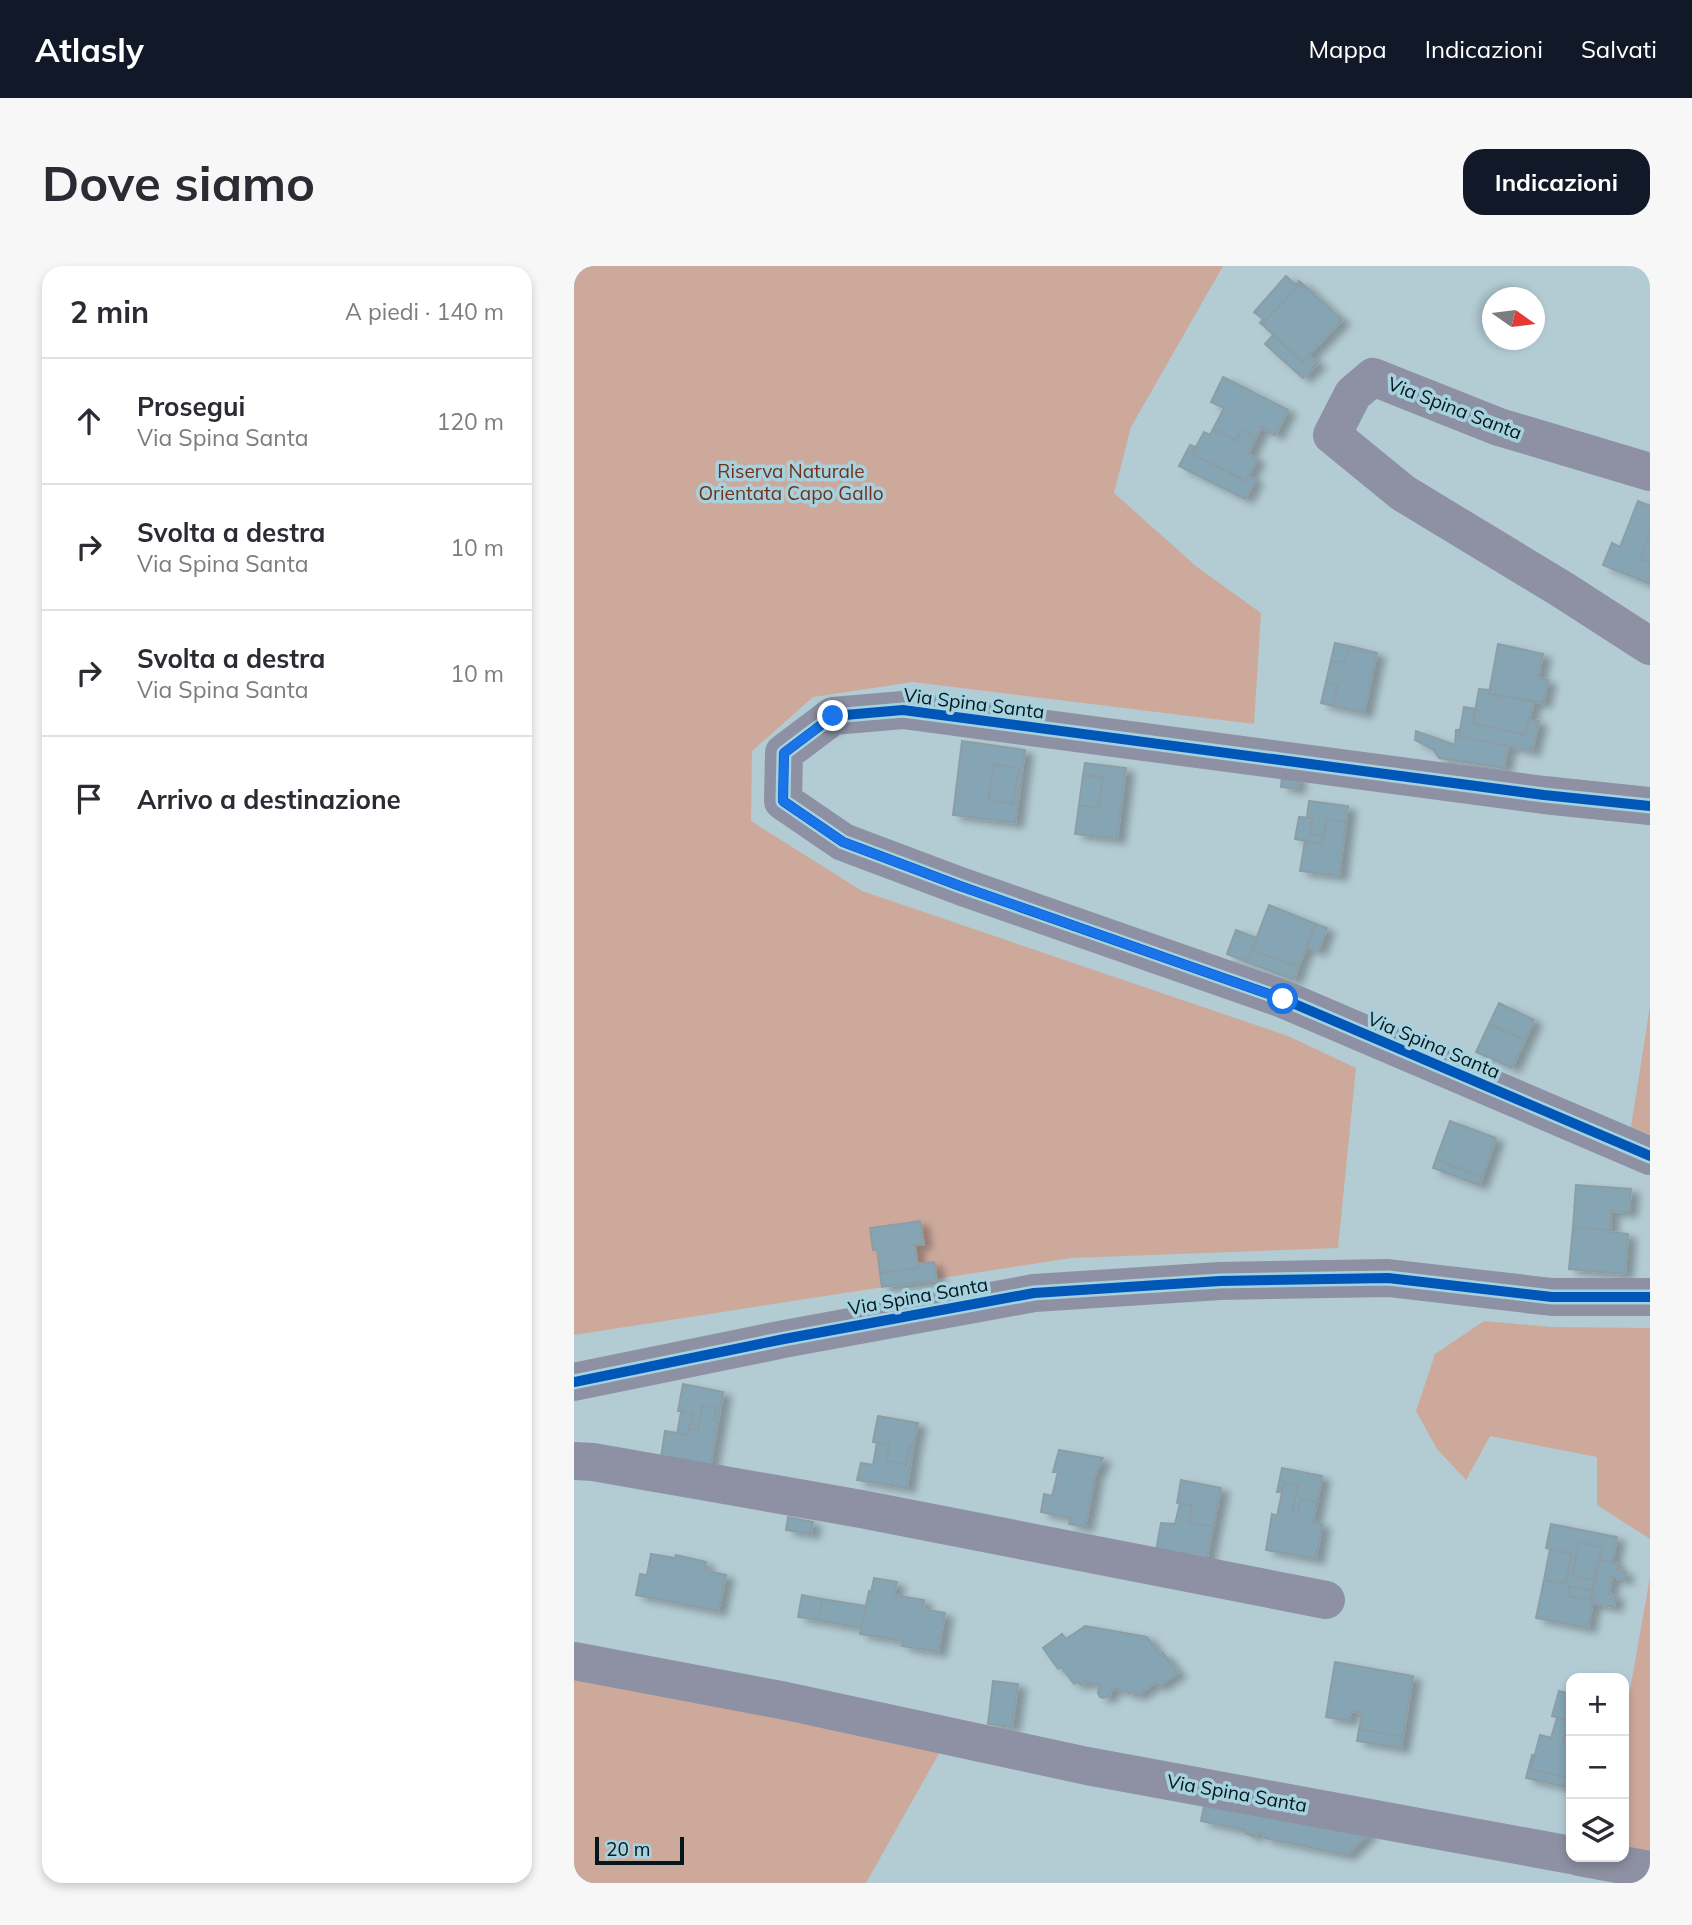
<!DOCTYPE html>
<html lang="it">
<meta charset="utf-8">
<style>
body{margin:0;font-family:Mulish,sans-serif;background:#f7f7f7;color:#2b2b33}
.controls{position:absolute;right:21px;bottom:21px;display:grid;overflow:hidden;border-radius:14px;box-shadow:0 4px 10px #0003}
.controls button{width:63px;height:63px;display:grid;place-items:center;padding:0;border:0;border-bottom:2px solid #e1e1e2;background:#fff;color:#2b2b33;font:35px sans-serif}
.compass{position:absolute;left:908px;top:21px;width:63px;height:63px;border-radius:50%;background:#fff;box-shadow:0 4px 10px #0003;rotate:104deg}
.scale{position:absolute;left:21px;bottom:18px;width:89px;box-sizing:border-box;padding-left:7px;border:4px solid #06171c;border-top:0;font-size:19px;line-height:24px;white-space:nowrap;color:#06171c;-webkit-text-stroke:5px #a6d2e0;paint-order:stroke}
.stop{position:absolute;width:21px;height:21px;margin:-16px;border:5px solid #1a73e8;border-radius:50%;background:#fff}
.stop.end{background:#1a73e8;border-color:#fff;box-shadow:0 2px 7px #0008}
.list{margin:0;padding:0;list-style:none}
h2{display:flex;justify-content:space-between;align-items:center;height:91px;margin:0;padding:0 28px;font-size:30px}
h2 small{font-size:23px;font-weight:400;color:#7c7c81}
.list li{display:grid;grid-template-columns:46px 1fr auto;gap:21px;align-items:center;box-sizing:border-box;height:126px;padding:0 28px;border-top:2px solid #e1e1e2}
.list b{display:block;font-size:26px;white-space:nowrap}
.list p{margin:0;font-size:23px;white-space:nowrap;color:#7c7c81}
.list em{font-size:23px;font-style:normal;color:#7c7c81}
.icon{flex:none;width:38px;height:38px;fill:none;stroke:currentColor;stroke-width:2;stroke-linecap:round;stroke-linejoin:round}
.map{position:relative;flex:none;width:1076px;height:1617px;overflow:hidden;border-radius:21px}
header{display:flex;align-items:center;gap:42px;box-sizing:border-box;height:98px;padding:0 35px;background:#111827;color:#fff}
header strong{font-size:33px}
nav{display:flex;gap:38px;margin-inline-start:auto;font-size:24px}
.intro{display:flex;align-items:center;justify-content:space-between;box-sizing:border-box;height:168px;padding:0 42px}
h1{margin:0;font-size:49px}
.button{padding:18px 32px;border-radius:21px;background:#111827;color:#fff;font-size:24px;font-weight:700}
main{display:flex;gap:42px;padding:0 42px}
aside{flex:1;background:#fff;border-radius:21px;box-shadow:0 4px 10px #0003}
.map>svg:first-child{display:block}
.green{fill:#cda99c}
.building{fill:#85a5b5;stroke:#8c9da5;stroke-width:2;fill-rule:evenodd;filter:url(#shadow)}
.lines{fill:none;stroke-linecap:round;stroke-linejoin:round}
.minor{stroke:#8d91a3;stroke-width:38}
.cycleway-casing{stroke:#a6d2e0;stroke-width:15}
.cycleway{stroke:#0057b8;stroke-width:10}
.route{stroke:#1a73e8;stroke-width:9}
.labels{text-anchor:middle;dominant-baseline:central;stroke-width:7;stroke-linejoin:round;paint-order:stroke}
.street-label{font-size:19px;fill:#06171c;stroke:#a6d2e0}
.park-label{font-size:19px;fill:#723119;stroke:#a6d2e0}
</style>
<header>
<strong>Atlasly</strong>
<nav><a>Mappa</a><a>Indicazioni</a><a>Salvati</a></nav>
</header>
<div class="intro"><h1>Dove siamo</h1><a class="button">Indicazioni</a></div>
<main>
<aside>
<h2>2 min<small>A piedi · 140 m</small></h2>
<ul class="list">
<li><svg class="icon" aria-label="ahead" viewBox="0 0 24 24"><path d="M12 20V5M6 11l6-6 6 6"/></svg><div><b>Prosegui</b><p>Via Spina Santa</p></div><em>120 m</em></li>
<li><svg class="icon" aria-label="right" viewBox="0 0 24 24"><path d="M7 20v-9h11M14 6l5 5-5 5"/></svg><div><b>Svolta a destra</b><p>Via Spina Santa</p></div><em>10 m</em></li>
<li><svg class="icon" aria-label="right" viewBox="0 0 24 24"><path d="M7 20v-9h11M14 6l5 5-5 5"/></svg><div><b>Svolta a destra</b><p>Via Spina Santa</p></div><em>10 m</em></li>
<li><svg class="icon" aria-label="arrive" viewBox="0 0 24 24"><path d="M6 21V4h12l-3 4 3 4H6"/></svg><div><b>Arrivo a destinazione</b></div></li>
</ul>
</aside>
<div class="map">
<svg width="1076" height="1617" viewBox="0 0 1076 1617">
<defs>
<filter id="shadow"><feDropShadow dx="8" dy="4.5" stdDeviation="3.5" flood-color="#0004"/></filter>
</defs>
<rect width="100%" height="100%" fill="#b3cbd3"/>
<path class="green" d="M0 0H649L557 161 540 227 623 301 687 347 680 458 339 416 239 431 178 485 177 555 288 625 714 770 782 802 764 982 497 992 0 1069Z
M1076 740V869L1057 861Z
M910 1055 977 1061 1076 1062V1273L1023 1239V1191L916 1170 892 1214 863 1183 842 1145 861 1088Z
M1076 1311V1586L1050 1581V1458Z
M0 1410 367 1484 292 1617H0Z"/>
<path class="building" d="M712 10 722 19 725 15 731 20 729 22 726 19 690 56 692 58 690 60 686 57 689 53 680 46Z
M726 19 729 22 731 20 768 54 728 96 690 60 692 58 690 56Z
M699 69 728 96 735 90 744 97 729 112 691 78Z
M649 111 714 144 701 169 687 161 682 172 668 163 662 175 639 163 650 142 637 136Z
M639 163 662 175 668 163 682 172 674 188 683 193 672 215 618 188 630 166 636 169Z
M616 179 623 182 618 188 672 215 674 210 681 214 671 233 605 200Z
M1064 235 1076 240V268L1066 293 1076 296V318L1029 299 1038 277 1046 281Z
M1076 268V296L1066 293Z
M761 377 775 380 770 397 757 394Z
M924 378 969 388 964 412 974 414 969 437 915 428Z
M775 380 803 387 790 447 759 440 764 419 752 416 757 394 770 397Z
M752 416 764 419 759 440 747 437Z
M905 423 914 424 915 428 960 435 951 469 899 457Z
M890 441 902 443 899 457 951 469 955 453 965 455 958 485 885 470Z
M882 464H886L885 470 934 480 930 502 865 492 859 483 841 474 842 465 881 479Z
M388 475 451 484 441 557 379 549ZM420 498 445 502 439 538 414 534Z
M511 497 552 502 543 573 501 568 505 539 525 542 529 511 509 509Z
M420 498 445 502 439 538 414 534Z
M509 509 529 511 525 542 505 539Z
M708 509 724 511 723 523 707 521Z
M735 535 774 540 772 556 753 554 749 570 736 568 738 552 733 551Z
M725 551 738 552 736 568 749 570 748 578 721 573Z
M753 554 772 556 765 610 726 605 731 575 748 578Z
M695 639 742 658 724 701 678 684Z
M742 658 753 662 744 685 733 681Z
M662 664 683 672 673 696 653 688Z
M678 684 724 701 720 714 673 696Z
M925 737 960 754 951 774 915 758Z
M915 758 951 774 938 802 902 786Z
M876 855 922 872 908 911 862 893Z
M862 893 908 911 905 919 859 902Z
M1002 919 1057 923 1055 946 1037 945 1036 964 999 961Z
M346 955 350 978 341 979 344 1002 306 1007 303 983 299 984 296 962Z
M999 961 1036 964 1035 966 1054 968 1051 1008 995 1003Z
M360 996 363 1014 308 1021 306 1007 344 1002 343 998Z
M109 1118 149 1126 145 1150 141 1149 142 1142 128 1139 124 1164 115 1162 119 1147 104 1145Z
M128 1139 142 1142 141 1149 145 1150 135 1207 86 1198 91 1165 114 1169 115 1162 124 1164Z
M107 1146 119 1147 114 1169 103 1168Z
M304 1150 344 1157 339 1181 335 1180 332 1198 312 1195 315 1179 299 1176Z
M303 1177 315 1179 312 1195 332 1198 335 1180 339 1181 333 1222 283 1214 287 1197 299 1199Z
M485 1184 529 1192 518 1216H520L511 1261 495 1258 496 1252 467 1246 470 1228 478 1230 484 1206H479Z
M708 1202 748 1210 743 1236 727 1233 724 1247 718 1245 724 1219 710 1217 707 1226H703Z
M607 1214 647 1222 639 1261 615 1256 618 1239 603 1237Z
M710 1217 724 1219 718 1245 724 1247 727 1233 743 1236 739 1256 748 1258 742 1293 692 1284 698 1248 703 1250Z
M606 1237 618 1239 615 1256 639 1261 631 1301 581 1290 587 1257 601 1258Z
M214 1251 239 1256 237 1268 212 1264Z
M977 1258 1043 1271 1038 1297 1025 1294 1028 1282 1005 1276 998 1310 1021 1314 1018 1324H1021L1014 1362 962 1352 970 1314 991 1318 998 1288 972 1282ZM995 1320 1018 1324 1016 1334 994 1330Z
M1005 1276 1028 1282 1021 1314 998 1310Z
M976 1283 998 1288 991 1318 970 1314Z
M77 1288 101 1292 102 1289 132 1296 130 1304 152 1309 144 1345 62 1329 66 1308 73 1309Z
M1025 1294 1044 1298 1043 1304 1052 1306 1050 1314 1038 1311 1035 1328 1042 1330 1040 1341 1018 1337 1021 1324H1018Z
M300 1312 323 1316 320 1329 350 1334 349 1343 371 1347 364 1386 328 1380 329 1375 286 1368 295 1325 297 1326Z
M995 1320 1018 1324 1016 1334 994 1330Z
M228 1329 248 1333 244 1354 224 1351Z
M248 1333 292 1340 287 1362 244 1354Z
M511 1360 573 1371 585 1389 589 1387 604 1407 585 1420 581 1417 562 1430 559 1426 555 1428 553 1425 538 1422 536 1430 529 1432 526 1431 524 1427 525 1419 510 1416 507 1419 504 1416 500 1418 487 1401 484 1403 469 1382 488 1368 492 1373Z
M761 1396 839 1410 829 1471 785 1463 788 1447 777 1445 775 1455 752 1451Z
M419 1415 444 1418 438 1461 414 1458Z
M985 1425 997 1428V1477L989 1475 995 1455 978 1450Z
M983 1452 995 1455 989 1475 997 1477V1513L957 1503 966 1469 977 1472Z
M785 1463 829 1471 827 1482 783 1475Z
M958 1489H960L957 1503 997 1513V1522L952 1512Z
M631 1535 796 1566 773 1589 690 1572 691 1568 683 1566 680 1571 671 1567 670 1564 627 1555Z"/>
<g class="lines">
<path class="minor" d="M1076 206 925 161 799 111 779 128 758 169 829 227 989 324 1076 380
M1076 540 970 529 329 444 259 450 210 487 209 535 269 576 386 620 709 733 1076 890
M0 1116 210 1073 460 1027 646 1015 814 1012 978 1031H1076
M0 1195 19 1196 287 1243 752 1334
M0 1395 212 1435 513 1500 997 1589
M1005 1591 1076 1604"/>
<defs>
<path id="cycleway" d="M1076 540 970 529 329 444 259 450 210 487 209 535 269 576 386 620 709 733 1076 890
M0 1116 210 1073 460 1027 646 1015 814 1012 978 1031H1076"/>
</defs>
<use href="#cycleway" class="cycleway-casing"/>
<use href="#cycleway" class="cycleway"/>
</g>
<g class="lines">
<path class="route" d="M259 450 210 487 209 535 269 576 386 620 709 733"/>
</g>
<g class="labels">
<g class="street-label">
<text transform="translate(881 142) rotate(21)">Via Spina Santa</text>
<text transform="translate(400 437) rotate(7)">Via Spina Santa</text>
<text transform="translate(860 779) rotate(23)">Via Spina Santa</text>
<text transform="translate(344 1030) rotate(-10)">Via Spina Santa</text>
<text transform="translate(663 1527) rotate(10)">Via Spina Santa</text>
</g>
<g class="park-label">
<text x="217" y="205">Riserva Naturale<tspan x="217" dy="22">Orientata Capo Gallo</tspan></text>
</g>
</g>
</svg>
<div class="controls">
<button>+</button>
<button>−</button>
<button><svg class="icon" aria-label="layers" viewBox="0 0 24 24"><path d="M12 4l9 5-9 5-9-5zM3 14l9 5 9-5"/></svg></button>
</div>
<svg class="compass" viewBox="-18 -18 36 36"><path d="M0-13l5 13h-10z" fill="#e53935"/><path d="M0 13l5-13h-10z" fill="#7c7c81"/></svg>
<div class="scale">20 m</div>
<div class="stop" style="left:709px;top:733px"></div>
<div class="stop end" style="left:259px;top:450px"></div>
</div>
</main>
